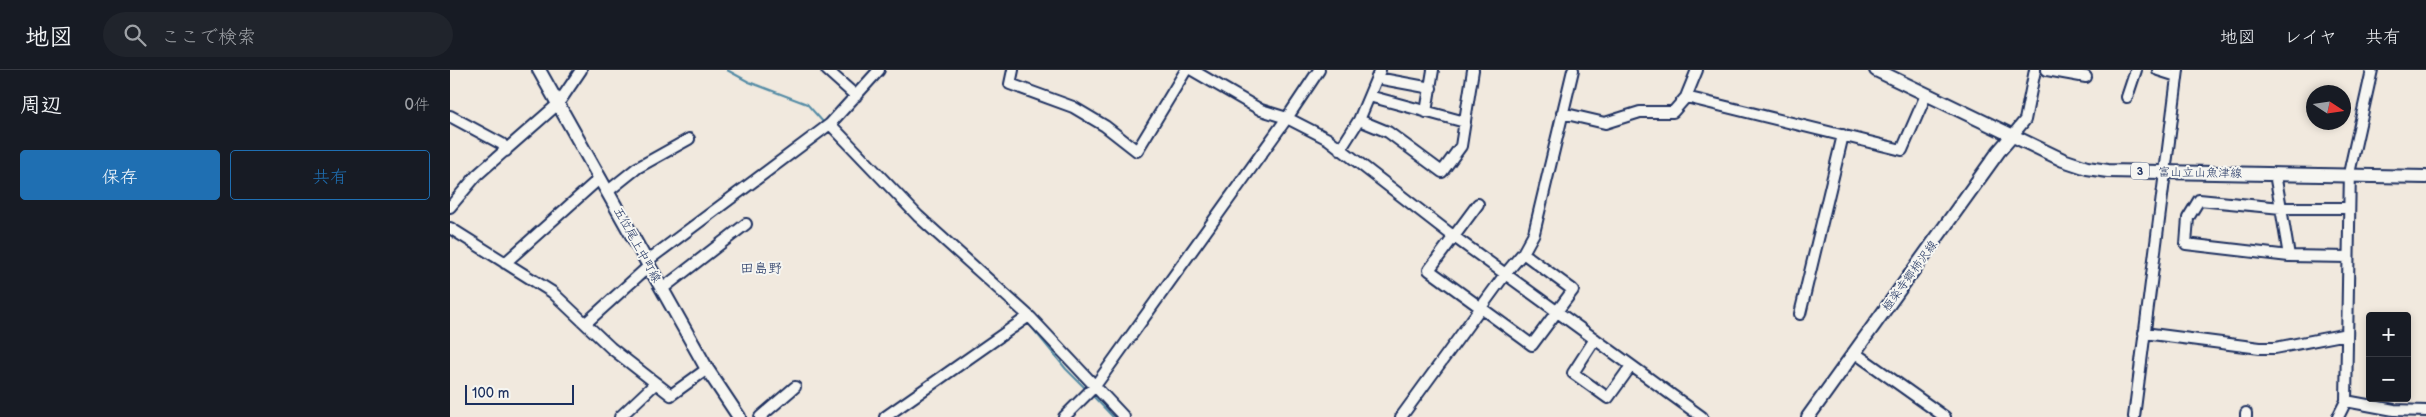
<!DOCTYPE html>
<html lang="ja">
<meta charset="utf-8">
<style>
body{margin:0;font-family:"Balsamiq Sans","Klee One",sans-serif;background:#20242c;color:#f1f3f6}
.controls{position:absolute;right:15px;bottom:15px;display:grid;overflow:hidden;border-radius:5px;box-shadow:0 2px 8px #0003}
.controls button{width:45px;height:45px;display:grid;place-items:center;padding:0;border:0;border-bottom:1px solid #363941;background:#171b24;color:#f1f3f6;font:25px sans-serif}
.compass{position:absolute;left:1856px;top:15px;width:45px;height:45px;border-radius:50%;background:#171b24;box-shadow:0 2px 8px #0003;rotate:102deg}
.scale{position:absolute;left:15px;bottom:12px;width:109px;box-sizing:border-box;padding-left:5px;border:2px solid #1b2f5e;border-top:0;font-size:14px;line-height:18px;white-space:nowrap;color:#1b2f5e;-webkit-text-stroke:4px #f6f6f2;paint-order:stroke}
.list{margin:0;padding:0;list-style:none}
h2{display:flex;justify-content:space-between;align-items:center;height:65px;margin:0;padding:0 20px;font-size:21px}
h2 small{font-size:16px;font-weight:400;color:#9ea1a6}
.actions{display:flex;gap:10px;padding:15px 20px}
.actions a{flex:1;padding:11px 0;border:1px solid #1f6fb2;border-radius:5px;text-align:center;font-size:18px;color:#1f6fb2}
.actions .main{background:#1f6fb2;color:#fff}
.icon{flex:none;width:28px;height:28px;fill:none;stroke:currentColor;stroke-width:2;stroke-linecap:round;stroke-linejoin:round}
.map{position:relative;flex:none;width:1976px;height:347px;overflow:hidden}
header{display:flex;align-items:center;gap:30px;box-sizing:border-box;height:70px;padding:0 25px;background:#171b24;border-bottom:1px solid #363941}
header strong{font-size:24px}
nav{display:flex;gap:28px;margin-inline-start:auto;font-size:18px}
.search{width:350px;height:45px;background:#20242c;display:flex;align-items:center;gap:12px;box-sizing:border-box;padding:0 18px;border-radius:28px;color:#9ea1a6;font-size:19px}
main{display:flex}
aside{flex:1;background:#171b24}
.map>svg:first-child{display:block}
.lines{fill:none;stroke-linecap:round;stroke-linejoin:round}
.stream{stroke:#538ba5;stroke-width:2}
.minor-casing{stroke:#1b2f5e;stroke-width:14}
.major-casing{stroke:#1b2f5e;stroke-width:16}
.minor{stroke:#f6f6f2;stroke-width:10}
.major{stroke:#f6f6f2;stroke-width:12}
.labels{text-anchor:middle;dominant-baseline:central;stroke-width:4;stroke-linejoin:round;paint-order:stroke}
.shield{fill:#f6f6f2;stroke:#5d6b8a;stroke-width:1}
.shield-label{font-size:11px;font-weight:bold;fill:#1b2f5e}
.street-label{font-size:12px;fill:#1b2f5e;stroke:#f6f6f2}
.neighbourhood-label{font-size:14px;fill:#1b2f5e;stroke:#f6f6f2}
</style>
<header>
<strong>地図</strong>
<div class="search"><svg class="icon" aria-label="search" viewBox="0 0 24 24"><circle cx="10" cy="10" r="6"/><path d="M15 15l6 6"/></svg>ここで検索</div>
<nav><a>地図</a><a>レイヤ</a><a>共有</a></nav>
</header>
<main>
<aside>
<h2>周辺<small>0件</small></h2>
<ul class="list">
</ul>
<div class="actions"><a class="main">保存</a><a>共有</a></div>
</aside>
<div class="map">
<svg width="1976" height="347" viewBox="0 0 1976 347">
<rect width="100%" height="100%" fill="#f1e9de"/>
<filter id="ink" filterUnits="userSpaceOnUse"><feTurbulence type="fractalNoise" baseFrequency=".02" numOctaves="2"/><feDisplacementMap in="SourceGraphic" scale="10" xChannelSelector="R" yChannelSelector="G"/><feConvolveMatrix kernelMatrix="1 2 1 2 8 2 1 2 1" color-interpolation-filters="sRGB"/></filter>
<g filter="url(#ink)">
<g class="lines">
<path class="stream" d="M277 0 299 12 357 34 374 53
M407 90 440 124
M554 230 572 247
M579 254 616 299 637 320
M642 325 663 347"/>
<defs>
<path id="minor" d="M377 0 406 26
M563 0 560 14 623 37 655 56 687 81 736 0
M742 0 811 40 837 48 878 69 1003 166 1252 347
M1597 0 1636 7
M1708 0 1727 6
M927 8 981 18
M919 26 1015 52
M1236 27 1452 80 1476 25
M1677 27 1686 0
M976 42 983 0
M1112 43 1155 53 1190 42H1223L1236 27 1247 0
M0 46 52 74 56 81
M909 50 938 62 992 102 1011 76 1023 0
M380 54 468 146 581 248 674 347
M1562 66 1575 50 1585 0
M890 80 909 50 930 0
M1825 104 1831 138H1898
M157 122 187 98 239 69
M1028 134 979 200 1082 275 1123 220 1073 183
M0 137 27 105 108 34 131 0
M0 158 102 222 161 278 221 325 257 299
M1839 186 1736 174 1738 148 1749 130 1831 138 1839 186 1898 187
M197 191 380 54 429 0
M55 193 150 108
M212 219 296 154
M1350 244 1393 65
M136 253 199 196
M1694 263 1810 278H1825L1897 264
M1145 269 1123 303 1158 328 1181 296
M1405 283 1495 347
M1896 331 1944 340 1976 341
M170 347 206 313
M310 347 345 317
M435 347 579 246
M614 347 645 316 837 48 869 0
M951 347 1056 203 1073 183 1084 163 1123 0
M1684 347 1728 0
M1796 347V343
M1888 347 1896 331 1900 99 1922 0"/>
<path id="major" d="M89 0 257 299 289 347
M1426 0 1613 90 1637 98 1658 101 1976 107
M1358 347 1549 81 1562 66"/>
</defs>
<use href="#minor" class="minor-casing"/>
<use href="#major" class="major-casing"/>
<use href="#minor" class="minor"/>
<use href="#major" class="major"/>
</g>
</g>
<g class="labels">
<rect class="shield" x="1681" y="92.5" width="18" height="17" rx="4"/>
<g class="shield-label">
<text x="1690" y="101">3</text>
</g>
<g class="street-label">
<text transform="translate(1750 103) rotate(1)">富山立山魚津線</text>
<text transform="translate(187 175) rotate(61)">五位尾上中町線</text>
<text transform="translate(1460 206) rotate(-54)">極楽寺郷柿沢線</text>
</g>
<g class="neighbourhood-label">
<text x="311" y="198">田島野</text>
</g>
</g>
</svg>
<div class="controls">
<button>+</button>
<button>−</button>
</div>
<svg class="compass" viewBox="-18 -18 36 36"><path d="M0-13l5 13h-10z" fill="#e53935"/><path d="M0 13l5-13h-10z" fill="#9ea1a6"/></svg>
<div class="scale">100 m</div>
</div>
</main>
